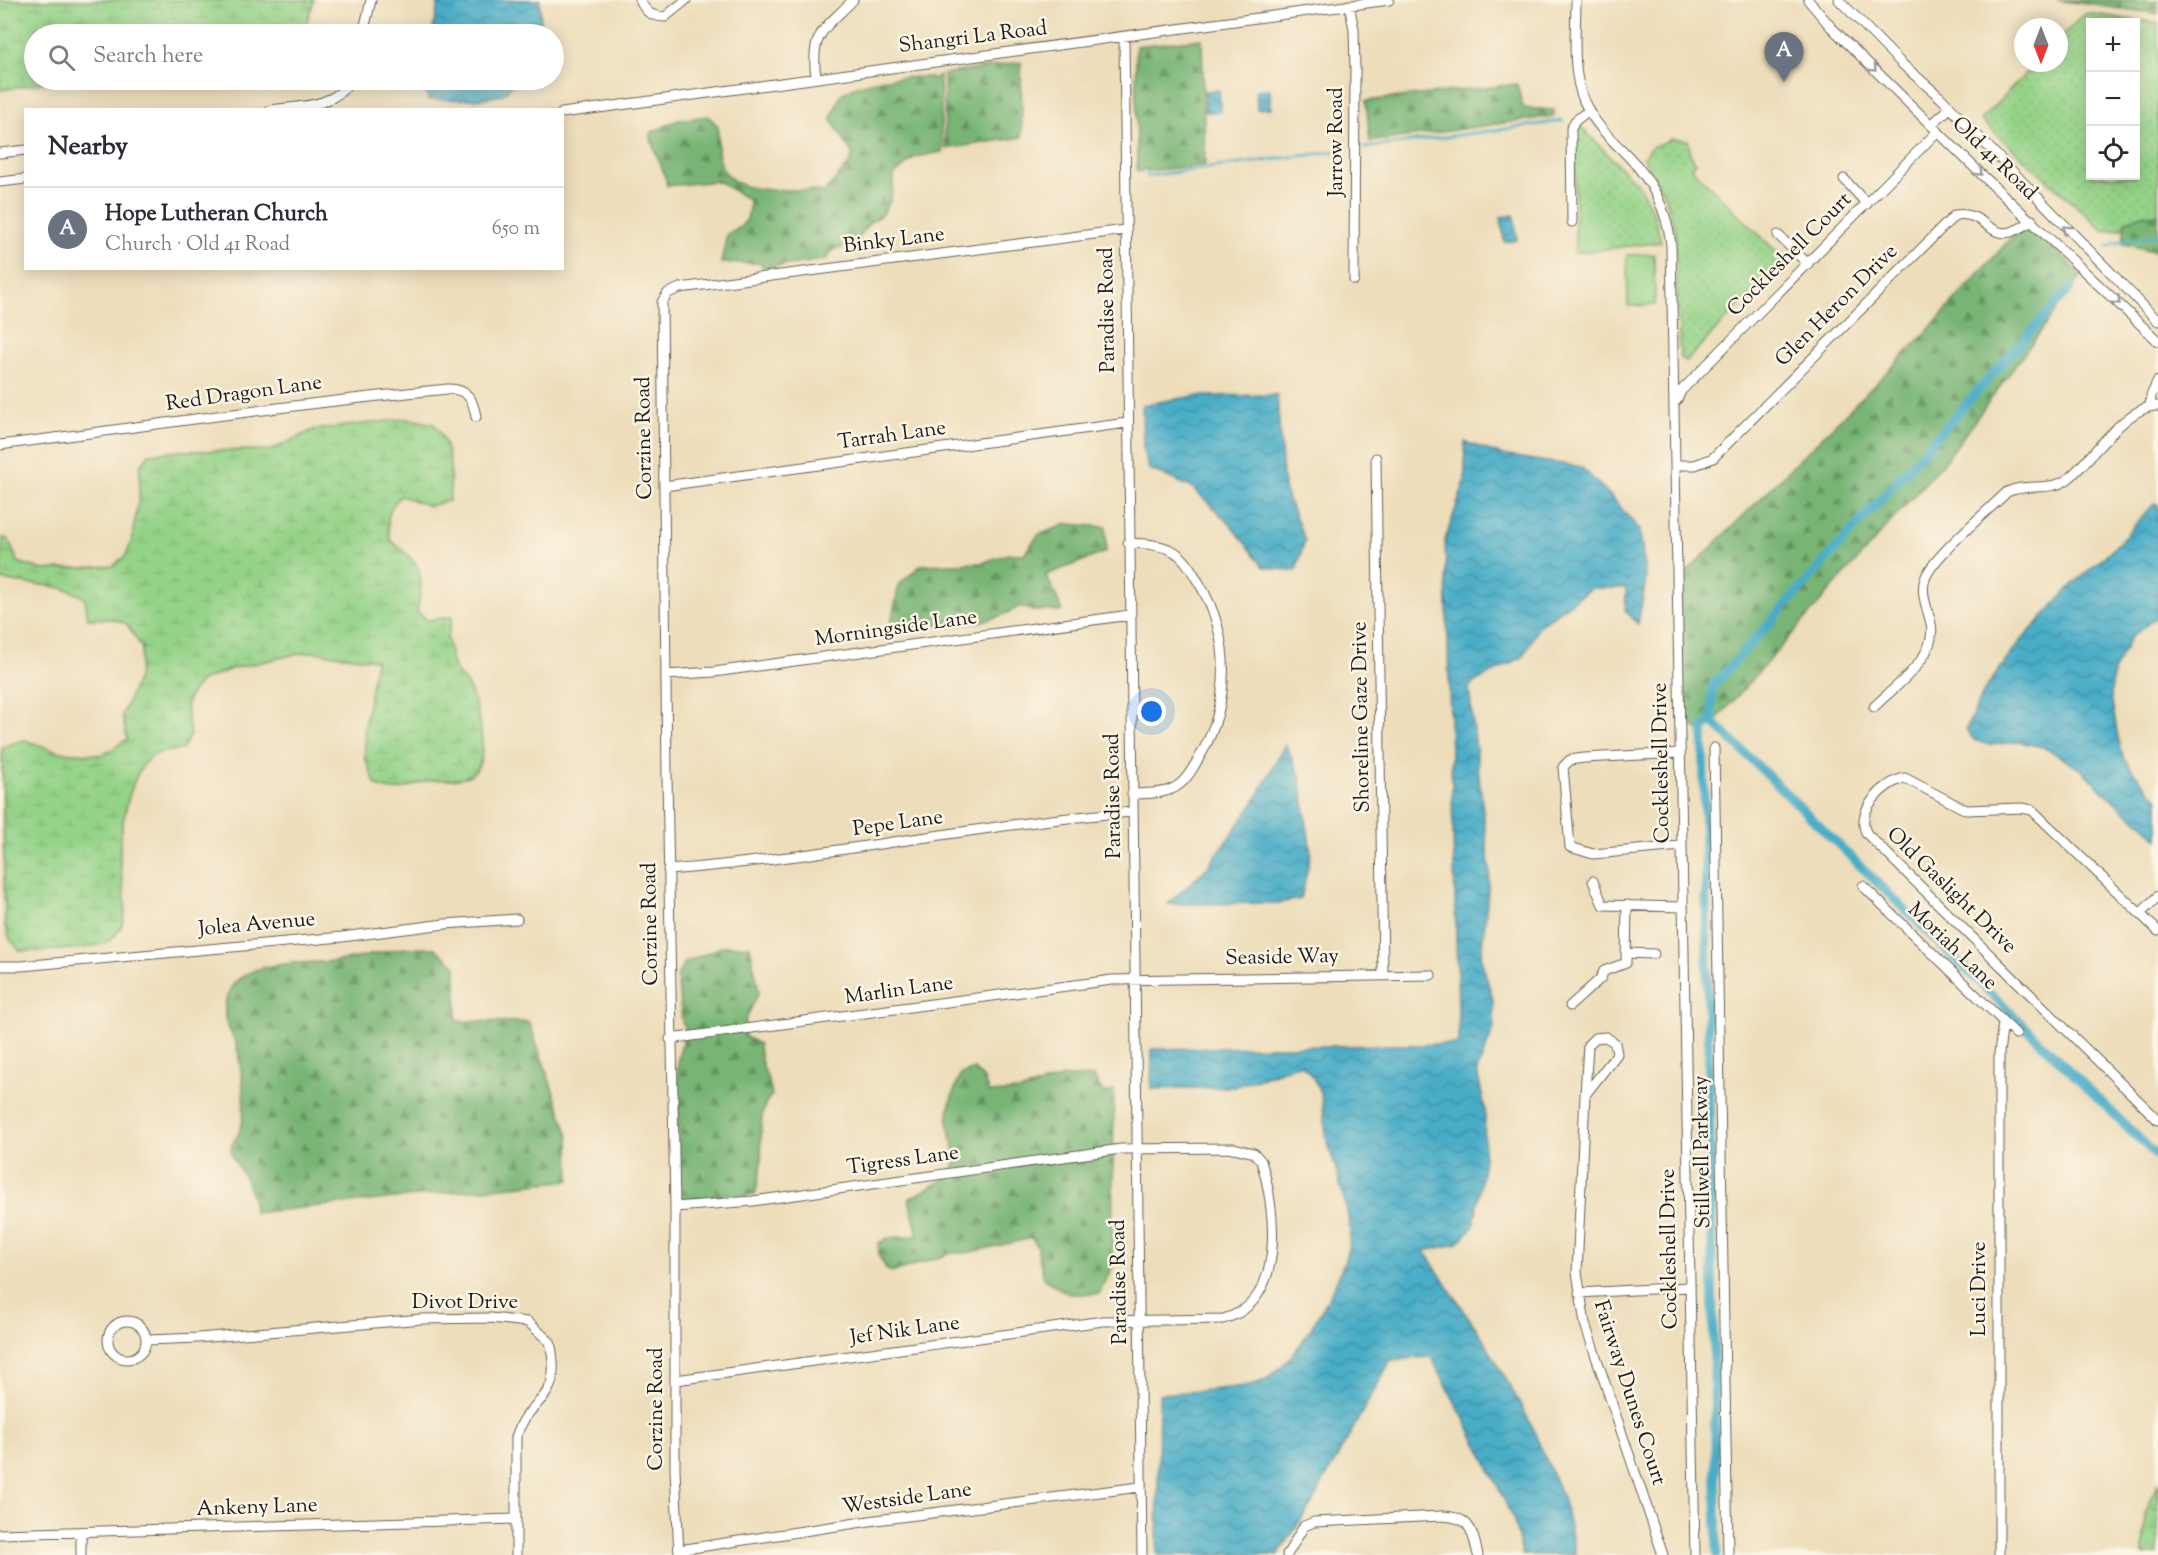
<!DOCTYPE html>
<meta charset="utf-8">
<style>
body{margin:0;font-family:"Sorts Mill Goudy",serif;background:#f2f2f3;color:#2b2b33}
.controls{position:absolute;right:18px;top:18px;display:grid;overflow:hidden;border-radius:0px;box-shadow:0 3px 15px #0003}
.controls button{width:54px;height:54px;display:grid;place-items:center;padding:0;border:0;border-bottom:2px solid #e1e1e2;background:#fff;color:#2b2b33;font:30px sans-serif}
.compass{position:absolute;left:2014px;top:18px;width:54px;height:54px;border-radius:50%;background:#fff;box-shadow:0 3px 15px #0003;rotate:180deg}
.you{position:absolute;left:1152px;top:712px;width:21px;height:21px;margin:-15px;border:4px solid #fff;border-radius:50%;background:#1a73e8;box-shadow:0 0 0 9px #1a73e833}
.badge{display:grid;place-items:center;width:39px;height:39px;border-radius:50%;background:#c8321e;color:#fff;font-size:20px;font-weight:700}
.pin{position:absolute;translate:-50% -50px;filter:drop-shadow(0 2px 3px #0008)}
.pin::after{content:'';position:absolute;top:32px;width:21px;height:18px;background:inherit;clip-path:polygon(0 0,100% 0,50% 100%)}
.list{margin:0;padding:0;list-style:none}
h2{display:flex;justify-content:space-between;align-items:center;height:78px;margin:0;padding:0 24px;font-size:26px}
h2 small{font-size:20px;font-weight:400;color:#7c7c81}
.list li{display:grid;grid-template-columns:39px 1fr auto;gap:18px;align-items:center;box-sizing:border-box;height:84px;padding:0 24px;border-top:2px solid #e1e1e2}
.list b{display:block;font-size:22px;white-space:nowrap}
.list p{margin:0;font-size:20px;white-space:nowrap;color:#7c7c81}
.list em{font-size:20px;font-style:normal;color:#7c7c81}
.icon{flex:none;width:33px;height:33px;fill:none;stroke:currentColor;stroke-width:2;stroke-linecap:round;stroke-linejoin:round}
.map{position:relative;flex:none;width:2158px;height:1555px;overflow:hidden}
.search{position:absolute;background:#fff;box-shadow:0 3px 15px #0003;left:24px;top:24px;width:540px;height:66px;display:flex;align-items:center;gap:15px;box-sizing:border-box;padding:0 21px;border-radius:33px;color:#7c7c81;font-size:22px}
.panel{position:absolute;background:#fff;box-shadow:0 3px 15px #0003;left:24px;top:108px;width:540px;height:162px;border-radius:0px}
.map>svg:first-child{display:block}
.grass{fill:url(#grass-dots);stroke:#587852;stroke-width:1.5;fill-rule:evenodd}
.forest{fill:url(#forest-firs);stroke:#4a6848;stroke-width:1.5}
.wetland{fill:url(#wetland-marsh);stroke:#587852;stroke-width:1.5}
.park{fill:#95d388;stroke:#587852;stroke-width:1.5}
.water{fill:url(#water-waves);stroke:#326472;stroke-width:1.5}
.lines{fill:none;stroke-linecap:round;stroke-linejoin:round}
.stream{stroke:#48adc7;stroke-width:3}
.canal{stroke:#48adc7;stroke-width:9}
.minor-casing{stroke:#656053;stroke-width:11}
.minor{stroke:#fff;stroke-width:9}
.oneway{stroke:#999}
.labels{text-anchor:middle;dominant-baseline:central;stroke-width:5;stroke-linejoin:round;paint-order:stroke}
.street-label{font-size:21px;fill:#1c1c1c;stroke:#fcf5e5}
</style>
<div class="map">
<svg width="2158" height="1555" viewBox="0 0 2158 1555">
<defs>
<pattern id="grass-dots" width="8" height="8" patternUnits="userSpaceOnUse" patternTransform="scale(1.5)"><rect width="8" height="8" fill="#95d388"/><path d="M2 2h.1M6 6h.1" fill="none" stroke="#80b575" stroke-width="1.8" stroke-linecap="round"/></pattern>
<pattern id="forest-firs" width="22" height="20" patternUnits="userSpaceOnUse" patternTransform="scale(1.5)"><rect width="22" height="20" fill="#78b574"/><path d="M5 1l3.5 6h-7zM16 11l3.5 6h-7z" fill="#62925e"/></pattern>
<pattern id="wetland-marsh" width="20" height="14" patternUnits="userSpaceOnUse" patternTransform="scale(1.5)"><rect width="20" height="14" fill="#95d388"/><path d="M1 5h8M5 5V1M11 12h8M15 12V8" fill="none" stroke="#80b575"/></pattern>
<pattern id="water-waves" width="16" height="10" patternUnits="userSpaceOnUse" patternTransform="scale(1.5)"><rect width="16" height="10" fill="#48adc7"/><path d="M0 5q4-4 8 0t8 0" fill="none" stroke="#3b8ca1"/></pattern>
</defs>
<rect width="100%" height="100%" fill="#fcf5e5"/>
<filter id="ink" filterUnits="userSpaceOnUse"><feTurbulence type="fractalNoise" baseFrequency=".0167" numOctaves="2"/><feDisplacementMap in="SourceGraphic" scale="12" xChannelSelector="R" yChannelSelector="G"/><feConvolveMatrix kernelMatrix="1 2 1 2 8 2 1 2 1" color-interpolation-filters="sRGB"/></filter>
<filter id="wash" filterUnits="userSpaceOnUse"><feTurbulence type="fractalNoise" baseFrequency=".008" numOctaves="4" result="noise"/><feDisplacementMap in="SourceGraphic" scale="24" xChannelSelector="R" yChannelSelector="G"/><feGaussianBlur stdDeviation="1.35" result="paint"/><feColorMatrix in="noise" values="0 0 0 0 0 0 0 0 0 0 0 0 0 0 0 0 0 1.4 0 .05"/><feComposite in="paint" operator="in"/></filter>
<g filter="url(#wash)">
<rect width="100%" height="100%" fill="#edddba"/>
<path class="grass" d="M2085 13 2158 23V220L2146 226 2104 231 1981 120 2036 63H2059V39ZM2090 22H2136V176H2090Z
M1579 125 1640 187 1654 214 1661 242 1575 253V130Z
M1672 139 1688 140 1691 156 1695 162 1691 168 1784 259 1686 361 1680 358 1675 229 1665 196 1643 158 1652 147Z"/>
<path class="forest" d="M2057 0H2158V14Z
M1202 39 1205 165 1137 172 1136 46Z
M1021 62 1022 137 945 149 944 74Z
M940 75 942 152 915 157 894 175C893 190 892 203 881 215 878 218 873 220 869 223 854 240 863 247 834 249L825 260 765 268 759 263H721L727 234C746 226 750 220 749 200L718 181 667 186C665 167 652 153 650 133L678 120 708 116 718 126C718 137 717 149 719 159 730 203 791 185 824 192L849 164 853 155 831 119 841 94C868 77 899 77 930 77L932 79Z
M1517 84 1523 108 1554 110V116L1370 142 1366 101Z
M2158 214V252L2123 244 2125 222 2142 215Z
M2026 221 2082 275 1948 457 1704 734 1681 716V578L1923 336Z
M1067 524 1106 527V552L1046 575 1063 611H1033L1020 606C987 629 929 626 890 627L899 585 921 565 981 563 1009 554H1024L1038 535Z
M723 946H750L759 992 746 1019 744 1036 759 1044C759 1065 769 1075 772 1095 756 1110 763 1141 761 1161 761 1172 757 1184 755 1195L679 1199 678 1058 686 1030 682 1021 677 976 684 963Z
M404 948H435L456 966 457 1021 529 1022 569 1136 570 1180 254 1213C254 1199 249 1186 243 1174 239 1167 231 1158 231 1150 231 1142 238 1138 240 1130 245 1118 244 1102 243 1089 242 1076 240 1057 236 1044 233 1034 225 1027 225 1015 221 952 308 966 346 960 365 957 384 951 404 948Z
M974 1069 984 1079 989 1093 1019 1091 1064 1077H1094L1104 1094 1114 1090 1112 1268 1099 1294H1069L1044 1279 1037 1247 1032 1238 967 1253H952L894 1272 887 1270 879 1256 878 1243 888 1238 918 1236 909 1199 951 1176C962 1148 949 1145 948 1120 947 1106 955 1088 961 1074Z"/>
<path class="wetland" d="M0 0H314L305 27 299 34H34V80H59L0 90Z
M404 419 433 423C452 445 452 472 449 501L429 506 401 496C387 508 386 522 390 540 422 565 425 571 417 612L428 620 453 617 447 638C451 647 449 656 453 665 457 674 464 679 469 688 477 705 491 758 474 772 463 782 447 779 434 780 409 782 403 798 376 785L365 758 364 728 376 660 313 652 296 654 231 669 201 681 191 693 186 706 190 735 183 749C174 751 160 751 152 756 130 771 119 832 120 858 120 885 137 920 110 940 96 951 39 951 20 951L10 939 5 926 2 747 24 740 60 752 103 755 127 739 122 715 138 678 142 648 127 624 113 619H88L85 599C60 580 29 588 0 579L3 538 8 539 18 562 43 570 113 566 126 555 131 543 139 498 140 466 149 454 180 451 272 450 313 430Z
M2158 1482V1555H2143L2145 1515Z"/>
<path class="park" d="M1654 254 1655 305 1628 306 1627 255Z"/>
<path class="water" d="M439 0H540L541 34H432Z
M423 80H518L502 95 481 99 428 100Z
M1270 89 1271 108 1257 109 1256 90Z
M1219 90 1221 112H1206L1205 91Z
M1514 215 1517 240 1504 242 1501 217Z
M1277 395 1284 489 1305 540 1296 571 1264 567 1230 524 1193 488 1149 469 1143 451 1142 405 1194 396Z
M1465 442 1502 455 1581 467 1608 493 1640 530 1646 580 1638 624 1625 611 1626 588H1592L1539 626 1523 657 1478 680 1469 687 1490 873 1481 959 1493 999 1494 1028 1477 1071 1485 1109 1484 1159 1474 1226 1457 1244 1424 1251 1484 1340 1527 1416 1564 1500 1576 1555H1522L1514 1521 1482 1453 1431 1357 1391 1360 1312 1503 1278 1555H1157L1159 1394C1177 1393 1251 1388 1263 1381 1297 1363 1341 1283 1349 1245 1354 1223 1336 1171 1329 1147 1319 1112 1331 1093 1301 1064L1234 1087 1151 1089 1152 1049 1459 1044 1445 540 1465 481Z
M2154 504H2158V616L2130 638 2113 673 2111 696 2120 749 2130 768 2158 799V840L2146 826 2128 814 2080 769 2056 754 2043 747 2019 742 1989 745 1974 740 1966 729 1985 689 2020 642 2073 584 2111 551Z
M1285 744 1300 776 1311 853 1301 899 1277 903 1168 904 1208 867 1255 801Z"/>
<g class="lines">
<path class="stream" d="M1364 148 1563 121
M1147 176 1346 150
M2107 247C2122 239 2141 239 2158 234"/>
<path class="canal" d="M2071 287 1712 687V721L2158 1157
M1712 721 1703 728 1717 1555"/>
</g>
</g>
<g filter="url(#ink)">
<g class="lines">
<defs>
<path id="minor" d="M640 0C646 13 651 16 665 17L686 0
M1576 0C1576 32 1571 71 1584 101 1594 124 1610 138 1627 155 1652 180 1667 209 1671 245L1695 1555
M1808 0 1831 27 1981 174 2158 341
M1839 0 1902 64 1941 98 2158 321
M1349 5 1354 29 1355 68 1354 280
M363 34 371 0
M1124 37 1142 1555
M816 77C810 33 824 30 853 0
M270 110C300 106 334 108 351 80
M562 113 1389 0
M1932 124 1949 109
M0 153 26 150
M1844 179 1867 204
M0 182 26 179
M1572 222 1571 129 1575 121 1589 110
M1778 235 1808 264
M1677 400 1681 391 1938 131
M2150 406 2151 396 2158 381
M0 445C149 426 298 403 448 389 468 389 473 399 476 417
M1376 458 1383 975
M1675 465H1695L1713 458 1955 215C1990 209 1990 254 2032 220
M664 486 1127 423
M1128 543C1143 544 1160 544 1173 551 1186 558 1192 572 1199 583 1232 638 1231 704 1199 758 1193 767 1189 777 1180 784 1167 795 1147 793 1132 794
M666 675 714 672 1130 615
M1874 707C1895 686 1938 657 1931 624 1928 610 1920 593 1925 579 1931 558 1989 510 2007 492 2027 482 2051 493 2069 478 2093 458 2126 405 2158 406
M1714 748 1728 1555
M1680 753 1584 758 1570 760 1563 767 1570 847 1593 854 1681 846
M668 870C824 858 976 824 1132 812
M1593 881 1603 905 1682 907
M1863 886 2016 1034
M2141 913 2158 896
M2158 931 2032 810 2022 808 1966 810 1905 778C1884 782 1854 812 1867 834L2158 1120
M1626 953 1654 954
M0 966H21L342 937 445 924 517 919
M1570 1006 1600 979 1604 971 1626 963 1627 905
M1606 1037 1615 1043 1617 1054 1585 1095 1588 1045 1595 1038Z
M670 1039 1112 980 1431 975
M1585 1095 1577 1272 1585 1324 1663 1555
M675 1207 753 1201 1121 1149 1234 1148 1254 1153 1261 1161C1276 1209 1287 1303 1223 1319L1103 1321 676 1380
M1579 1293 1689 1287
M108 1340a19 19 0 1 1 38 0a19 19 0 1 1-38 0Z
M147 1340 198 1338 422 1319 490 1318 528 1322 550 1342C564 1405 530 1393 516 1437V1555
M81 1532V1555
M0 1534 515 1519
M679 1550 876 1520 1140 1487
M679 1555 675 1469V1207L667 776 662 302 668 293 680 288 1125 230
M1287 1555 1304 1526 1314 1522 1442 1516C1471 1517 1472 1530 1478 1555
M1999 1555V1053L2003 1023"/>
</defs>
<use href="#minor" class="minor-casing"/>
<use href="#minor" class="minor"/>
</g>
<defs><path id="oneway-chevron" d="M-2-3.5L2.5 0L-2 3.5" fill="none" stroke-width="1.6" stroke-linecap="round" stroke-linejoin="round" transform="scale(1.5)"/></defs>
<g class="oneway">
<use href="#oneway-chevron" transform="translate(1873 68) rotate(45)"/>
<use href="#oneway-chevron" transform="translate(1979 172) rotate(44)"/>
<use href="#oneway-chevron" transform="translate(2066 229) rotate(-135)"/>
<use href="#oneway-chevron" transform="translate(2117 301) rotate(44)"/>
</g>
</g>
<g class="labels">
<g class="street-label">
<text transform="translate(973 38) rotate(-7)">Shangri La Road</text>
<text transform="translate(1337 142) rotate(-90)">Jarrow Road</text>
<text transform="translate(1994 159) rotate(44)">Old 41 Road</text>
<text transform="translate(894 241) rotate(-7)">Binky Lane</text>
<text transform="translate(1790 255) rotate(-45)">Cockleshell Court</text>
<text transform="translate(1837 306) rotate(-45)">Glen Heron Drive</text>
<text transform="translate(1108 310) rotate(-91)">Paradise Road</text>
<text transform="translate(244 394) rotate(-8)">Red Dragon Lane</text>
<text transform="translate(892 436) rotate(-8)">Tarrah Lane</text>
<text transform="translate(645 438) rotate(-91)">Corzine Road</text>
<text transform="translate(896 629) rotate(-8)">Morningside Lane</text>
<text transform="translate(1362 717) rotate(-91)">Shoreline Gaze Drive</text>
<text transform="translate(1662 763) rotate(-91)">Cockleshell Drive</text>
<text transform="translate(1114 796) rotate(-91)">Paradise Road</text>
<text transform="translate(898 824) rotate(-8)">Pepe Lane</text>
<text transform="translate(1951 891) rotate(44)">Old Gaslight Drive</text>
<text transform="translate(651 924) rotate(-91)">Corzine Road</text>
<text transform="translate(257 925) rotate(-5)">Jolea Avenue</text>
<text transform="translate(1952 947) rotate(44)">Moriah Lane</text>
<text transform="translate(1282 958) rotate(-1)">Seaside Way</text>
<text transform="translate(899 991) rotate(-8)">Marlin Lane</text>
<text transform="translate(1703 1152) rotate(-91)">Stillwell Parkway</text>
<text transform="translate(903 1161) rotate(-8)">Tigress Lane</text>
<text transform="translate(1670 1249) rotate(-91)">Cockleshell Drive</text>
<text transform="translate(1120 1282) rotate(-91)">Paradise Road</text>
<text transform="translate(1980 1289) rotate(-90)">Luci Drive</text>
<text x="465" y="1303">Divot Drive</text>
<text transform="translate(905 1331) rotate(-8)">Jef Nik Lane</text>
<text transform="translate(1629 1393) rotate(72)">Fairway Dunes Court</text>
<text transform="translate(657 1409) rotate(-90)">Corzine Road</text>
<text transform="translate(907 1499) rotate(-8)">Westside Lane</text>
<text transform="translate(257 1508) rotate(-2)">Ankeny Lane</text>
</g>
</g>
</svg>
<div class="controls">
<button>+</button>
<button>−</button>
<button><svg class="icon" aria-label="locate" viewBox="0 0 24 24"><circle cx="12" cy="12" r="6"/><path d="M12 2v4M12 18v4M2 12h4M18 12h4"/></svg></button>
</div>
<svg class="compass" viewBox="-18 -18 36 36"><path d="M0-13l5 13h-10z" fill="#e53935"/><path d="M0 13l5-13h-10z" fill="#7c7c81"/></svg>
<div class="you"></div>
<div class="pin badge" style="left:1784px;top:82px;background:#6b7280">A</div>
<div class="search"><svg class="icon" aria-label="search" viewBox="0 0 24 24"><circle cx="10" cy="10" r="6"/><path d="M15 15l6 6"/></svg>Search here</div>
<section class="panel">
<h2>Nearby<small></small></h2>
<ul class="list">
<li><span class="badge" style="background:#6b7280">A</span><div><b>Hope Lutheran Church</b><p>Church · Old 41 Road</p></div><em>650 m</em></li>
</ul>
</section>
</div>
